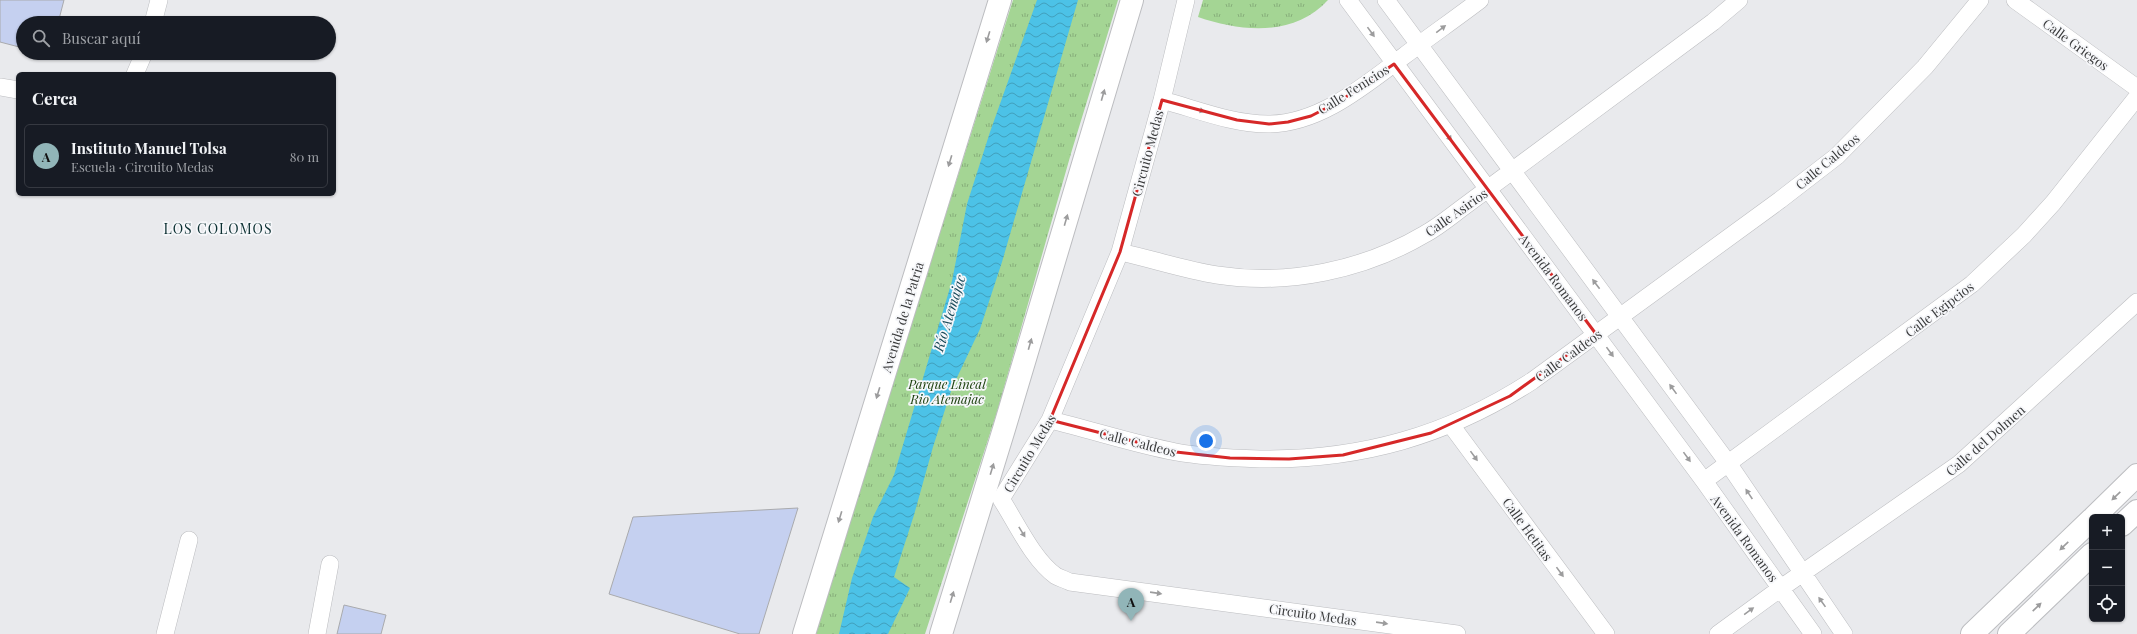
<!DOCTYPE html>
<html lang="es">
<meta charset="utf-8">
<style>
body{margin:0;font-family:"Playfair Display",serif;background:#242831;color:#f1f3f6}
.controls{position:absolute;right:12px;bottom:12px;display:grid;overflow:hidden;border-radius:6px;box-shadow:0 1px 3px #0004}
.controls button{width:36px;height:36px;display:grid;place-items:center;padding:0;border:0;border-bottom:1px solid #363941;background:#171b24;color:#f1f3f6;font:20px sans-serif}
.you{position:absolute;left:1206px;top:441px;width:14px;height:14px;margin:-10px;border:3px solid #fff;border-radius:50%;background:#1a73e8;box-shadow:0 0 0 6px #1a73e833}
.badge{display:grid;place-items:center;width:26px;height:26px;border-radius:50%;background:#91b5b8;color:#111;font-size:13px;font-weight:700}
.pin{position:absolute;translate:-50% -33px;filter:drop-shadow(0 1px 2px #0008)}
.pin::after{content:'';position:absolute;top:21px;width:14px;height:12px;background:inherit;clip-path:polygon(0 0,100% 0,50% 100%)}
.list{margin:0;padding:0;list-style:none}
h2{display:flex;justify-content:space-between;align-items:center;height:52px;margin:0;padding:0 16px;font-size:17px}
h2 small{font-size:13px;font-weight:400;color:#9ea1a6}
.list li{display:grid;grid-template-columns:26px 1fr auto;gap:12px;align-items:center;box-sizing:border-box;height:64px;margin:0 8px 8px;padding:0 8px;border:1px solid #363941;border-radius:6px}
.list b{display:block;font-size:15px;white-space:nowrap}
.list p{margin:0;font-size:13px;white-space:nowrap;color:#9ea1a6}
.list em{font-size:13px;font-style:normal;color:#9ea1a6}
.icon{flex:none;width:22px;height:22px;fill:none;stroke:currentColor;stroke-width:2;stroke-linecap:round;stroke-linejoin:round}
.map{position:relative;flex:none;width:2137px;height:634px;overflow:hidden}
.search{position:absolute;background:#171b24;box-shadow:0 1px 3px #0004;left:16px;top:16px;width:320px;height:44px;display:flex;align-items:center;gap:10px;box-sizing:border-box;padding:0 14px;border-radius:22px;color:#9ea1a6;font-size:15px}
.panel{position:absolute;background:#171b24;box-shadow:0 1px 3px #0004;left:16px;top:72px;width:320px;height:124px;border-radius:6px}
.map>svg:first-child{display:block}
.park{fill:url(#park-tufts)}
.water{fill:url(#water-waves)}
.building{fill:#c5d0f0;stroke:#a9aaad}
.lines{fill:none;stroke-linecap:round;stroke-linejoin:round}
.minor-casing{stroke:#bcbdc0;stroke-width:18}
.secondary-casing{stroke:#bcbdc0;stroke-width:24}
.primary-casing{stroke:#bcbdc0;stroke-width:24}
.minor{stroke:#fff;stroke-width:17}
.secondary{stroke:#fff;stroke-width:22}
.primary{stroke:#fff;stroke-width:22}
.oneway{fill:#9c9c9d}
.marked{fill:none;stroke:#d62828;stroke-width:3;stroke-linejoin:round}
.labels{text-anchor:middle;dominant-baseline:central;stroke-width:3.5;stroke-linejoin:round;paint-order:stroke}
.street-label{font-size:13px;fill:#393a3b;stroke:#f6f7fa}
.park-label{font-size:13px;font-style:italic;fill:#1e4210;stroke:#f6f7fa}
.neighbourhood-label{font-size:14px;letter-spacing:1px;fill:#0b2f31;stroke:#f6f7fa}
.water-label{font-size:14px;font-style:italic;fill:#184959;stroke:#f6f7fa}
</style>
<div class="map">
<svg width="2137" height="634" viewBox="0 0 2137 634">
<defs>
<pattern id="park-tufts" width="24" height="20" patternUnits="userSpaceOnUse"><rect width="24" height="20" fill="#a4d594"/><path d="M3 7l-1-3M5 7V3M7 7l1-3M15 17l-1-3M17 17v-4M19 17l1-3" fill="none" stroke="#87ae7a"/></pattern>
<pattern id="water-waves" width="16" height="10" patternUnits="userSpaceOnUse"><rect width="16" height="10" fill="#4cc2e7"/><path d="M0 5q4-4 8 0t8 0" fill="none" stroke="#409fbc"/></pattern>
</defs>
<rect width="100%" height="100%" fill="#e9eaed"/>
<path class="park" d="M1013 0H1118L1072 150 997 412 925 634H816L853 510Z
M1203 0H1328C1294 37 1242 32 1198 17Z"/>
<path class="water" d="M1037 0H1078L1002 262 980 329 952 388 933 447 914 515 894 577 910 588 888 634H839L852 578 873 517 894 475 952 281 967 204 990 132Z"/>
<path class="building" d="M0 0H64L58 23H23V48L0 42Z
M798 508 759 634H740L609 594 633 517Z
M344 605 386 615 381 634H337Z"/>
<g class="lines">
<defs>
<path id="minor" d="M1348 0 1704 481 1813 634
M1386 0 1728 463 1844 634
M2015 0 2137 88
M153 23 159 0
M135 74 144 53
M0 87 18 90
M1162 100C1196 109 1232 124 1268 124 1320 124 1365 85 1404 56 1429 37 1455 19 1480 0
M1120 252C1152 259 1185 270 1217 275 1288 286 1364 270 1425 234 1438 227 1450 217 1462 208L1713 22 1739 0
M1050 420C1092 430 1134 444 1176 452 1203 457 1232 458 1260 459 1361 460 1447 436 1532 381L1780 200 1837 156 1925 67 1980 0
M1451 425 1606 634
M1704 481 1972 284 2024 235 2053 203 2137 97
M1001 499 1050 420 1120 252 1162 100 1186 0
M1001 499C1016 522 1033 560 1056 576 1060 578 1066 580 1070 582L1457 634
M165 634 189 540
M317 634 330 564
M1718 634 1781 588 1959 464 2137 302"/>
<path id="secondary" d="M2094 517 2137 475
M2122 525 2137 511
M1972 634 2092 519
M2009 634 2092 554"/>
<path id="primary" d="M804 634 1000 0
M941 634 1004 429 1132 0"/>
</defs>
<use href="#minor" class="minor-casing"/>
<use href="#secondary" class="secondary-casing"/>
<use href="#primary" class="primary-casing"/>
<use href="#minor" class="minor"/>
<use href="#secondary" class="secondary"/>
<use href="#primary" class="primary"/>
</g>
<defs><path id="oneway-solid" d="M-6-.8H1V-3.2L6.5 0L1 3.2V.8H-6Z"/></defs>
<g class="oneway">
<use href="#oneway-solid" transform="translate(1441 29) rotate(-37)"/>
<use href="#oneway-solid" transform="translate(1371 32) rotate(54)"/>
<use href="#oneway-solid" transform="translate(988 37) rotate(107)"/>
<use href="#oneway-solid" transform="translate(1103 95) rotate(-74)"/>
<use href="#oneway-solid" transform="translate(1199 110) rotate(15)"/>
<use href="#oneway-solid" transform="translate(1448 136) rotate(53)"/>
<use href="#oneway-solid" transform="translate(950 161) rotate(107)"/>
<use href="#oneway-solid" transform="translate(1066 220) rotate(-74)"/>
<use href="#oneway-solid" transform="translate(1596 284) rotate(-127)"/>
<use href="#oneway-solid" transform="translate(1030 344) rotate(-74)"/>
<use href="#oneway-solid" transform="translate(1610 352) rotate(54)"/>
<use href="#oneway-solid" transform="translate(1673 389) rotate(-126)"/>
<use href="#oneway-solid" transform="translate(878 393) rotate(107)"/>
<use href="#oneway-solid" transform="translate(1474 456) rotate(54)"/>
<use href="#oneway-solid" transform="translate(1687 457) rotate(54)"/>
<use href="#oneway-solid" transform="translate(992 469) rotate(-73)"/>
<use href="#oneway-solid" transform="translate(1749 494) rotate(-124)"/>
<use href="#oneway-solid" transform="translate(2116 496) rotate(136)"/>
<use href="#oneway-solid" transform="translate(840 517) rotate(107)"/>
<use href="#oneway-solid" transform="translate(1022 532) rotate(58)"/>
<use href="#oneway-solid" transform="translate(2064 546) rotate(136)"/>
<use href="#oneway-solid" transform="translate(1560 572) rotate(54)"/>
<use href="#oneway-solid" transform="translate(1156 593) rotate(8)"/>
<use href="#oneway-solid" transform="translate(952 597) rotate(-73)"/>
<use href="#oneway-solid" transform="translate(1822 602) rotate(-125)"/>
<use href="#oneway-solid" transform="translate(2037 607) rotate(-44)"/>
<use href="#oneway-solid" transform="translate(1749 611) rotate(-36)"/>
<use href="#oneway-solid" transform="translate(1382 623) rotate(8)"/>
</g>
<path class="marked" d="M1394 64 1596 334 1510 396 1431 433 1343 455 1289 459 1230 458 1176 452 1050 420 1120 252 1162 100 1237 120 1269 124 1288 122 1311 116 1340 101Z"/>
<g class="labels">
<g class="street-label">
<text transform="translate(2076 44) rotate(36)">Calle Griegos</text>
<text transform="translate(1353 89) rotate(-32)">Calle Fenicios</text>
<text transform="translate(1147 153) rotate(-75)">Circuito Medas</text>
<text transform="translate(1827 161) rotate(-40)">Calle Caldeos</text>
<text transform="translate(1456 212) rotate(-35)">Calle Asirios</text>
<text transform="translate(1554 277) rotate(53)">Avenida Romanos</text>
<text transform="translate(1939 309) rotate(-37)">Calle Egipcios</text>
<text transform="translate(902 317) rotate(-73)">Avenida de la Patria</text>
<text transform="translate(1568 355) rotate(-36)">Calle Caldeos</text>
<text transform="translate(1985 440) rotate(-41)">Calle del Dolmen</text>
<text transform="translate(1138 442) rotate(14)">Calle Caldeos</text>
<text transform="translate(1029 453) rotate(-59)">Circuito Medas</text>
<text transform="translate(1528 529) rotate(54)">Calle Hetitas</text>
<text transform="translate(1745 538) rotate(54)">Avenida Romanos</text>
<text transform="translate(1313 614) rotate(8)">Circuito Medas</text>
</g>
<g class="park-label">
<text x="947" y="383">Parque Lineal<tspan x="947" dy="15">Rio Atemajac</tspan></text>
</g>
<g class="neighbourhood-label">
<text x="218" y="228">LOS COLOMOS</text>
</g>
<g class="water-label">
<text transform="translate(949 313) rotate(-73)">Río Atemajac</text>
</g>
</g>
</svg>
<div class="controls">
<button>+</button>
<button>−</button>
<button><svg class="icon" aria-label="locate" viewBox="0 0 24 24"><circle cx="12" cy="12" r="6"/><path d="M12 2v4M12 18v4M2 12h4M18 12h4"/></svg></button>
</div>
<div class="you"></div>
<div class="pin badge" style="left:1131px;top:621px">A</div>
<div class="search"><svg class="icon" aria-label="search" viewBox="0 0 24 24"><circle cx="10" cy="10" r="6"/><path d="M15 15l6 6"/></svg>Buscar aquí</div>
<section class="panel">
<h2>Cerca<small></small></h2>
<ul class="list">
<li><span class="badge">A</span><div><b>Instituto Manuel Tolsa</b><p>Escuela · Circuito Medas</p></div><em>80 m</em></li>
</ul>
</section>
</div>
